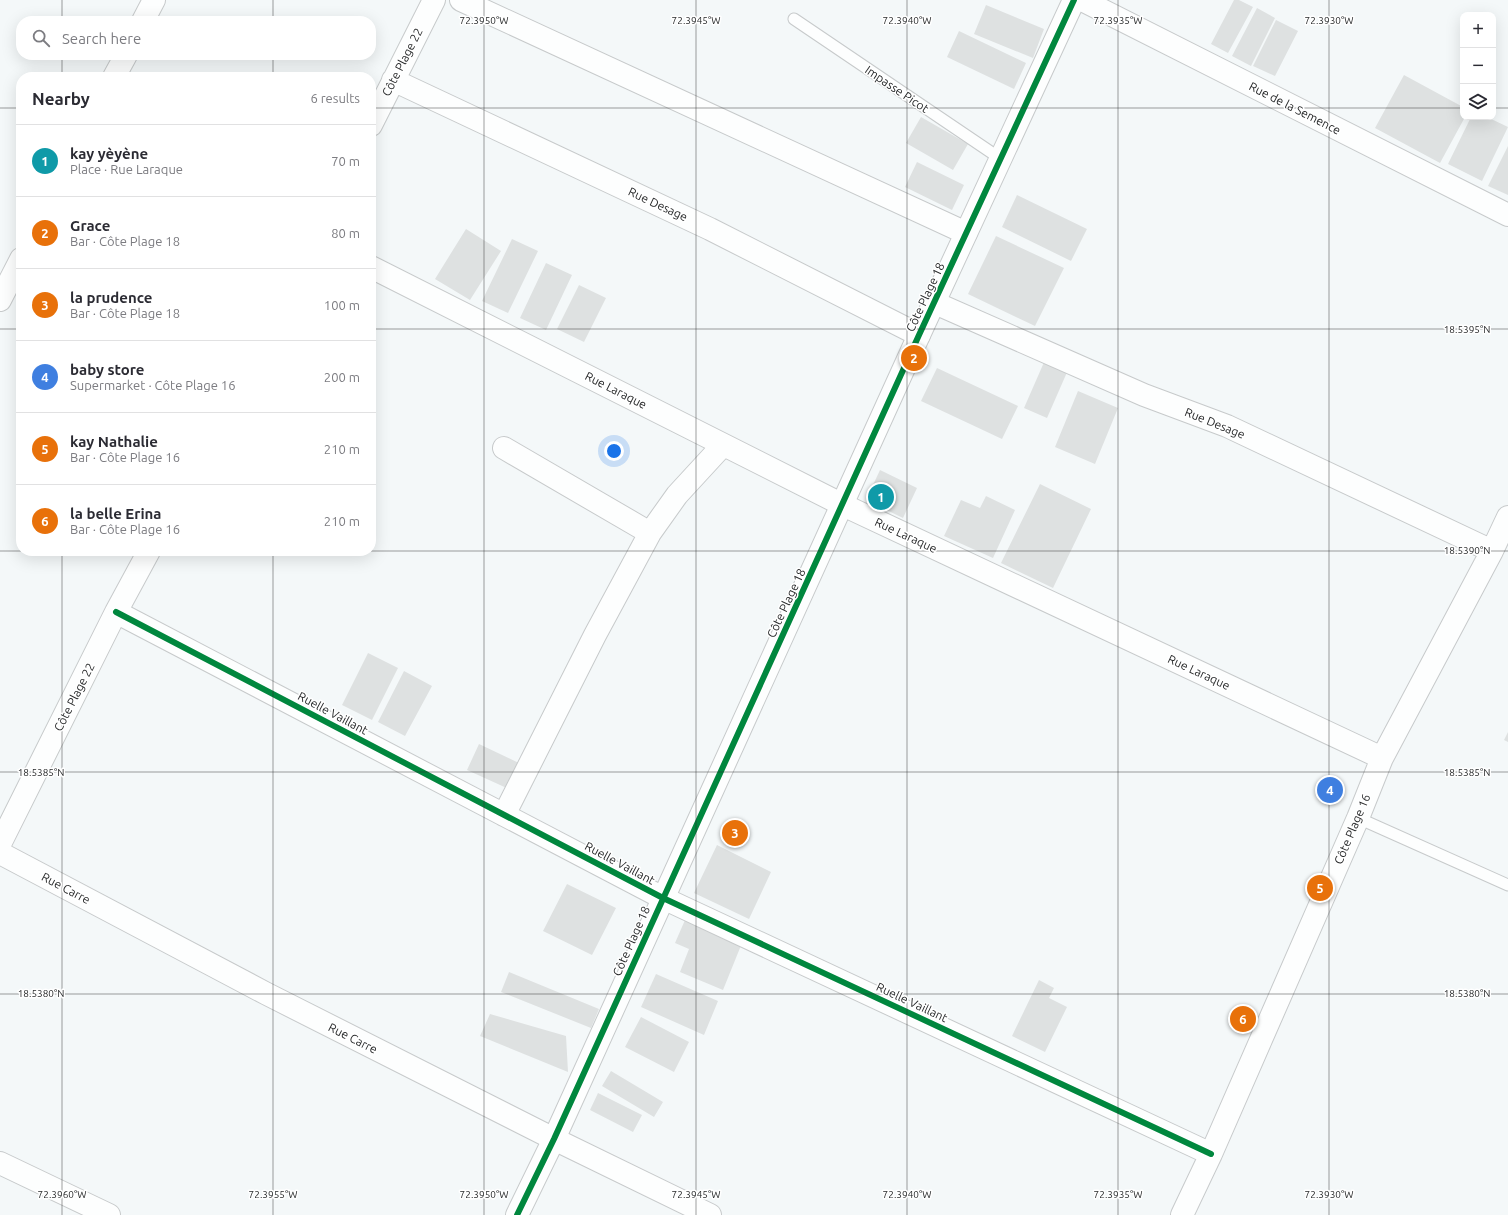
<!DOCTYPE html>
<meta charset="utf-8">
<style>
body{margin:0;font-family:Ubuntu,sans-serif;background:#f2f2f3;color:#2b2b33}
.controls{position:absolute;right:12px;top:12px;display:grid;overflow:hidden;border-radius:8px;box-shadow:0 4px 16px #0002}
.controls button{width:36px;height:36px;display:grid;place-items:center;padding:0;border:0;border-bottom:1px solid #e1e1e2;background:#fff;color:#2b2b33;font:20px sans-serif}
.you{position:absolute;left:614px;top:451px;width:14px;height:14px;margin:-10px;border:3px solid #fff;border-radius:50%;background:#1a73e8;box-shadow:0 0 0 6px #1a73e833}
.badge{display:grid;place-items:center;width:26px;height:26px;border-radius:50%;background:#ea580c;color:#fff;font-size:13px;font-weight:700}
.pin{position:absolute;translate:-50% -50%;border:2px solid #fff;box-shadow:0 1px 4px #0006}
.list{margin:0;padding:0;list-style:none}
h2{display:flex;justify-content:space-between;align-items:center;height:52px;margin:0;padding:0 16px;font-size:17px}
h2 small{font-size:13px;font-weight:400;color:#7c7c81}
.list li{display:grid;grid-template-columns:26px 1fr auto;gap:12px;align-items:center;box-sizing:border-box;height:72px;padding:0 16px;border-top:1px solid #e1e1e2}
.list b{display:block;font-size:15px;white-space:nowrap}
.list p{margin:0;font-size:13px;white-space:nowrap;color:#7c7c81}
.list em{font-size:13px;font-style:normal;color:#7c7c81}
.icon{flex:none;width:22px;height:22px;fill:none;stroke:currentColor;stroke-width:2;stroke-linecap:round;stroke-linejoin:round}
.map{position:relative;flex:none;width:1508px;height:1215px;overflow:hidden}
.search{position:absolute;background:#fff;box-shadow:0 4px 16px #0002;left:16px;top:16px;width:360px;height:44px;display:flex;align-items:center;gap:10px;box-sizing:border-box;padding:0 14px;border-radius:16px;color:#7c7c81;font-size:15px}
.panel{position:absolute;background:#fff;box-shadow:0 4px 16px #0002;left:16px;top:72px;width:360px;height:484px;border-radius:16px}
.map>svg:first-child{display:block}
.building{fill:#dee1e1}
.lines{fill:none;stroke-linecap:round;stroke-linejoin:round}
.lane-casing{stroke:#c7cacb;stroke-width:13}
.street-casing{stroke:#c7cacb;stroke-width:24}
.secondary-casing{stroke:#c7cacb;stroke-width:24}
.lane{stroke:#fdfefe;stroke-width:11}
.street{stroke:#fdfefe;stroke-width:22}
.secondary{stroke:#fdfefe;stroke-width:22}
.cycleway-casing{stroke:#fff;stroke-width:8}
.cycleway{stroke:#00873e;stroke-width:6}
.ticks{fill:none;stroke:#27292a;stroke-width:1;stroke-opacity:0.45}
.labels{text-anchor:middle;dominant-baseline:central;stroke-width:3;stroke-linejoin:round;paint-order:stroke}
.street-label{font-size:12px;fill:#27292a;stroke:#fff}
.ticks-label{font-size:10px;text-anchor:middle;fill:#27292a;stroke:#fff;stroke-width:3;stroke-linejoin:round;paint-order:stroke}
</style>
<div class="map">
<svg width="1508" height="1215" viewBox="0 0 1508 1215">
<rect width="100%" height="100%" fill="#f4f8f9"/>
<path class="building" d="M1234 0H1239L1253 7 1228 53 1211 44Z
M986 5 1044 29 1033 58 974 34Z
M1257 8 1275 18 1251 66 1232 56Z
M1276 20 1298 31 1275 76 1253 66Z
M959 31 1026 63 1014 89 947 57Z
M1404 75 1463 107V117H1465L1440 163 1375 128Z
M921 117 968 144 953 170 906 143Z
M1471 117H1487L1508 127 1482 181 1448 164Z
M1508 146V195L1488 186Z
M917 162 964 185 952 210 905 187Z
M1017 195 1087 229 1071 261 1002 227Z
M466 229 501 251 470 300 435 279Z
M996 236 1064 268 1035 326 968 294Z
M512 239 538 251 508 313 482 301Z
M546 263 572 275 546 330 520 318Z
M579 285 606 298 584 342 557 329Z
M1045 360 1068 370 1047 418 1024 408Z
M937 368 1018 406 1002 439 921 401Z
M1078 391 1118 408 1095 464 1055 447Z
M880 470 917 488 903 518 866 500Z
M1040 484 1091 509 1053 588 1001 563Z
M986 496 1015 510 993 558 944 536 961 500 980 508Z
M368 653 398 668 372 720 342 705Z
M404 671 432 686 405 736 378 722Z
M1508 732V742L1504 740Z
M479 744 523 765 511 790 467 770Z
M717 845 771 872 749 919 694 893Z
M567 884 616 908 592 955 543 931Z
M685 920 742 943 723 990 680 972 689 949 675 943Z
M509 972 599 1009 591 1028 501 992Z
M656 974 718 1001 704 1035 641 1007Z
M1039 980 1054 988 1049 998 1067 1007 1045 1052 1012 1036Z
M490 1014 566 1036 568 1072 480 1036Z
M641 1017 689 1042 674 1072 625 1047Z
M611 1071 663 1102 654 1117 602 1086Z
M598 1093 642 1115 633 1132 590 1110Z"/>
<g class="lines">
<defs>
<path id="lane" d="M794 19 1001 159
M1358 818 1508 885"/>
<path id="street" d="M461 0 966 233
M1082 0 1508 215
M143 21 154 0
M114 77 126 55
M393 80 710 229 919 335
M371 125 434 0
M371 267 843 505 1382 758
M0 300 21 259
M935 303 1144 395 1227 426 1492 551
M504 448 650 533
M116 612 663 898 1211 1154
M504 815 595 635 650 533 677 495 723 445
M0 844 116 612 149 551
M0 853 267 994 554 1139 710 1215
M0 1163 109 1215
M1182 1215 1211 1154 1358 818 1382 758 1492 551 1508 517"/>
<path id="secondary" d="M517 1215 554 1139 919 335 1074 0"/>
</defs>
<use href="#lane" class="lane-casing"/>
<use href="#street" class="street-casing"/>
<use href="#secondary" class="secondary-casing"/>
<use href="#lane" class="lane"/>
<use href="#street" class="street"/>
<use href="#secondary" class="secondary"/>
<defs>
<path id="cycleway" d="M116 612 663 898 1211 1154
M517 1215 554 1139 919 335 1074 0"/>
</defs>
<use href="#cycleway" class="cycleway-casing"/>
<use href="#cycleway" class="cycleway"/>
</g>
<path class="ticks" d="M62 0V21M273 0V21M484 0V1215M696 0V1215M907 0V1215M1118 0V1215M1329 0V1215M62 55V77M273 55V77M0 108H21M371 108H1463M1493 108H1508M0 329H21M371 329H1508M0 551H21M62 551V1215M273 551V1215M371 551H1508M0 772H1508M0 994H1508"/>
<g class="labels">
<g class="street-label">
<text transform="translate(402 62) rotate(-63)">Côte Plage 22</text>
<text transform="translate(897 89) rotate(34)">Impasse Picot</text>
<text transform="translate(1295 108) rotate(27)">Rue de la Semence</text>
<text transform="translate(658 204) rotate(25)">Rue Desage</text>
<text transform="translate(925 297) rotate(-65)">Côte Plage 18</text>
<text transform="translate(616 390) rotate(27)">Rue Laraque</text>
<text transform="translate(1215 423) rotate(22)">Rue Desage</text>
<text transform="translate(906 535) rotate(25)">Rue Laraque</text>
<text transform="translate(786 603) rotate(-65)">Côte Plage 18</text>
<text transform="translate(1199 672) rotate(25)">Rue Laraque</text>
<text transform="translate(74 697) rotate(-63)">Côte Plage 22</text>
<text transform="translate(333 713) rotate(28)">Ruelle Vaillant</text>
<text transform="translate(1352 829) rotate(-67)">Côte Plage 16</text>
<text transform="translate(620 863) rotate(28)">Ruelle Vaillant</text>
<text transform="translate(66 888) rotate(28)">Rue Carre</text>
<text transform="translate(631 941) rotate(-66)">Côte Plage 18</text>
<text transform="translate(912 1002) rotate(25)">Ruelle Vaillant</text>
<text transform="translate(353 1038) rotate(27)">Rue Carre</text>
</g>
</g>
<g class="ticks-label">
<text x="484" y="24">72.3950°W</text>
<text x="696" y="24">72.3945°W</text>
<text x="907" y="24">72.3940°W</text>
<text x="1118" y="24">72.3935°W</text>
<text x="1329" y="24">72.3930°W</text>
<text x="1467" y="333">18.5395°N</text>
<text x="1467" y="554">18.5390°N</text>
<text x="41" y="776">18.5385°N</text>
<text x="1467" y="776">18.5385°N</text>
<text x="41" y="997">18.5380°N</text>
<text x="1467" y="997">18.5380°N</text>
<text x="62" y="1198">72.3960°W</text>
<text x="273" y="1198">72.3955°W</text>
<text x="484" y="1198">72.3950°W</text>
<text x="696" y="1198">72.3945°W</text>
<text x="907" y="1198">72.3940°W</text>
<text x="1118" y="1198">72.3935°W</text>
<text x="1329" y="1198">72.3930°W</text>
</g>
</svg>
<div class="controls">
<button>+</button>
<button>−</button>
<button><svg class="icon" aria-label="layers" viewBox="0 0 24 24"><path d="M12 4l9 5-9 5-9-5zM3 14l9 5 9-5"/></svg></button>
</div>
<div class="you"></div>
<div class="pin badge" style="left:881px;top:497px;background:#0f9aa8">1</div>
<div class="pin badge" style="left:914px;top:358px;background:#e8710a">2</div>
<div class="pin badge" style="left:735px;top:833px;background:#e8710a">3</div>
<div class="pin badge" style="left:1330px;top:790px;background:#3f7fe0">4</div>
<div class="pin badge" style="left:1320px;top:888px;background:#e8710a">5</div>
<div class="pin badge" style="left:1243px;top:1019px;background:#e8710a">6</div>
<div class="search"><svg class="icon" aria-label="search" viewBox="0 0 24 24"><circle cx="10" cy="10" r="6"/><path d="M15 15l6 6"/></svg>Search here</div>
<section class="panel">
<h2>Nearby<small>6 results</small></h2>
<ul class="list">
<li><span class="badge" style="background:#0f9aa8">1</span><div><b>kay yèyène</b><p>Place · Rue Laraque</p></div><em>70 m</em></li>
<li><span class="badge" style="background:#e8710a">2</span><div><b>Grace</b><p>Bar · Côte Plage 18</p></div><em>80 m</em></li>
<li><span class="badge" style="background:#e8710a">3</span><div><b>la prudence</b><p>Bar · Côte Plage 18</p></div><em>100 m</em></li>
<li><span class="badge" style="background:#3f7fe0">4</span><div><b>baby store</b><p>Supermarket · Côte Plage 16</p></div><em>200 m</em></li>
<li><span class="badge" style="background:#e8710a">5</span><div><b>kay Nathalie</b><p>Bar · Côte Plage 16</p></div><em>210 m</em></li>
<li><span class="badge" style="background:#e8710a">6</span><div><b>la belle Erina</b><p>Bar · Côte Plage 16</p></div><em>210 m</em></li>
</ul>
</section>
</div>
